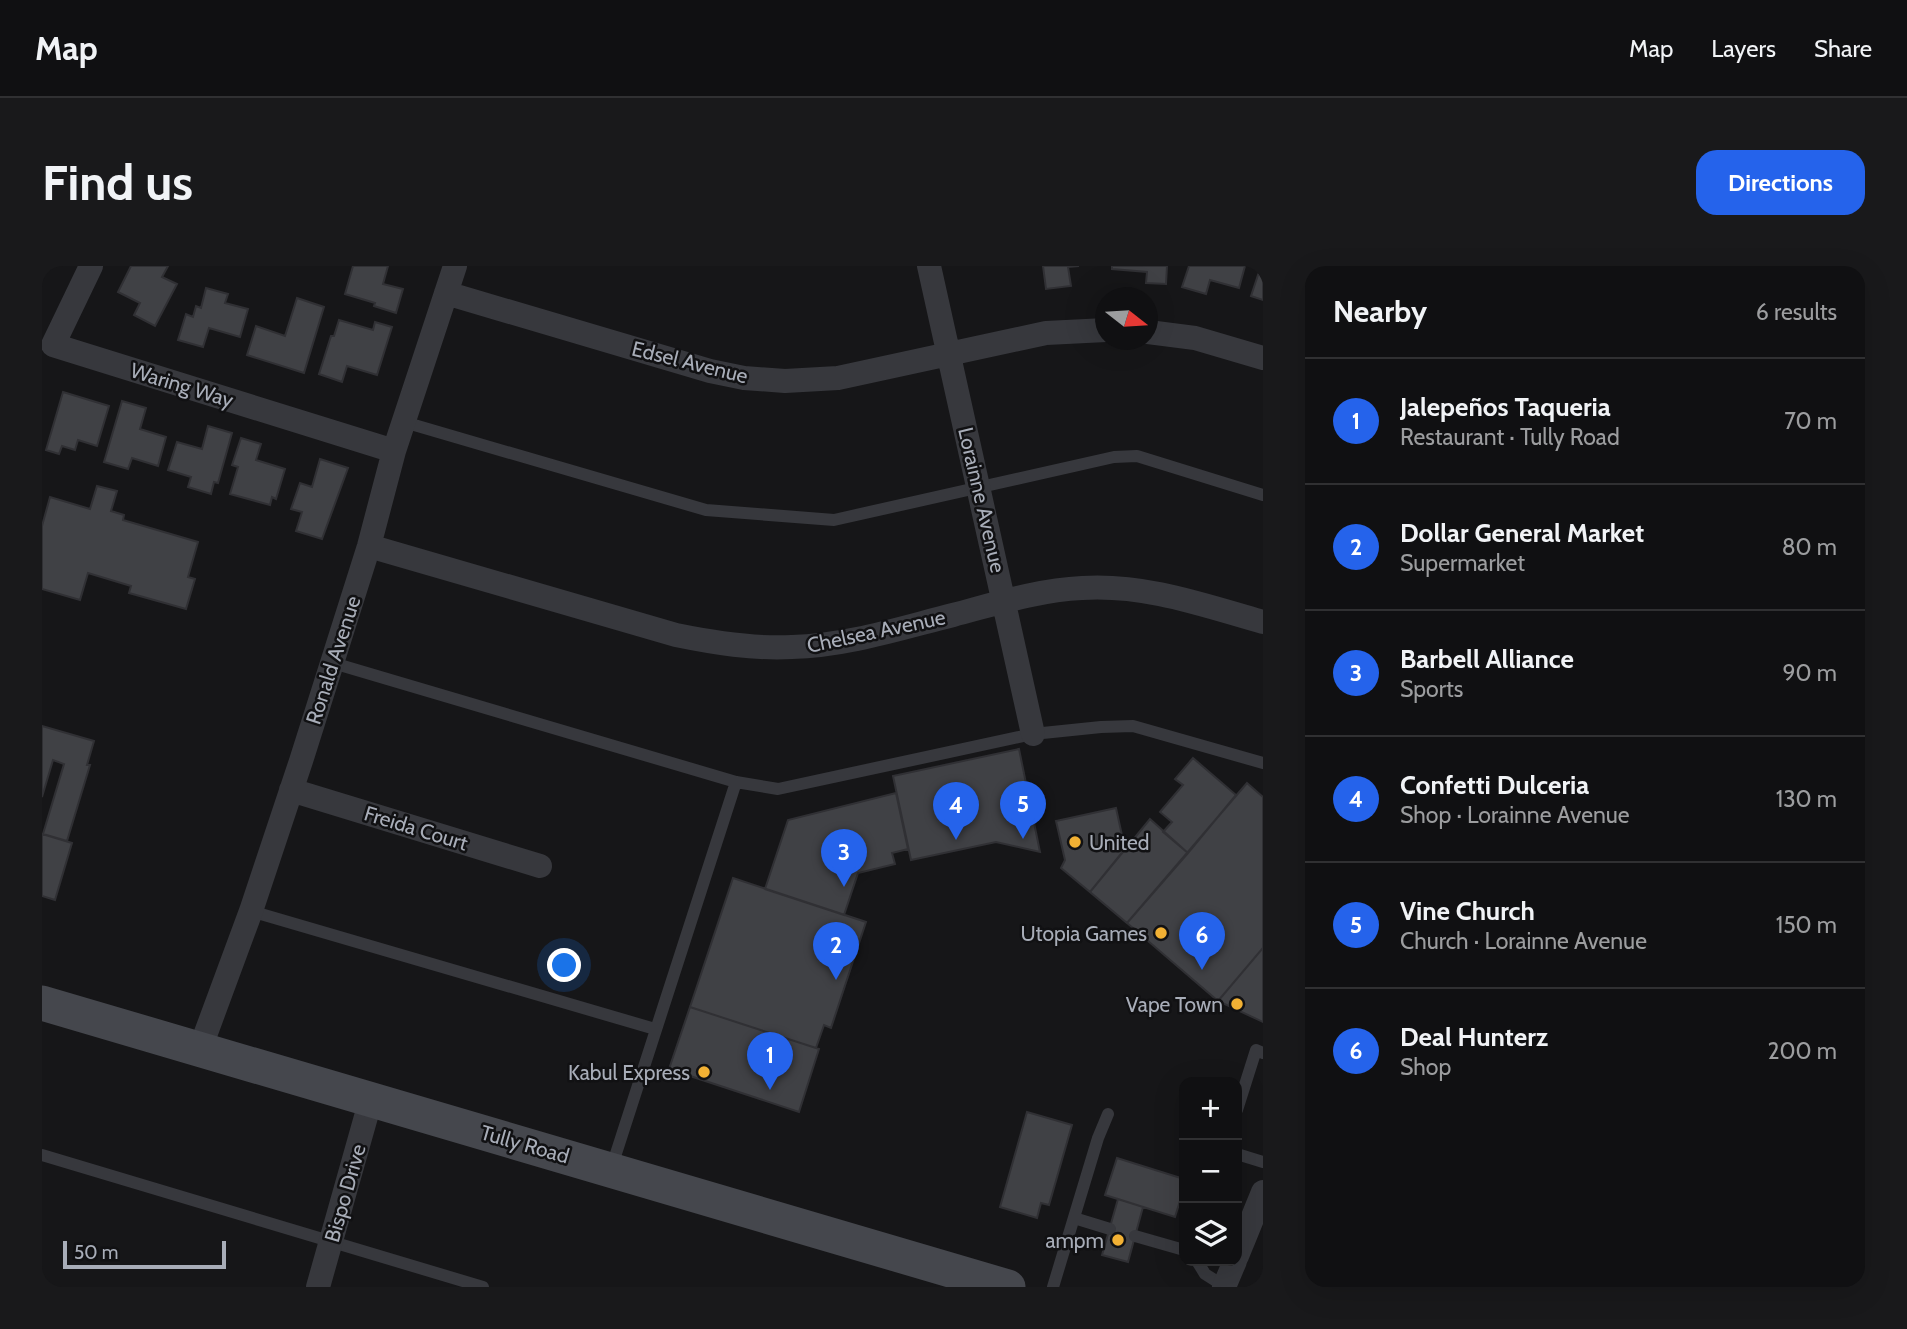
<!DOCTYPE html>
<meta charset="utf-8">
<style>
body{margin:0;font-family:Cabin,sans-serif;background:#19191b;color:#f1f3f6}
.controls{position:absolute;right:21px;bottom:21px;display:grid;overflow:hidden;border-radius:14px;box-shadow:0 7px 28px #0002}
.controls button{width:63px;height:63px;display:grid;place-items:center;padding:0;border:0;border-bottom:2px solid #303032;background:#101012;color:#f1f3f6;font:35px sans-serif}
.compass{position:absolute;left:1053px;top:21px;width:63px;height:63px;border-radius:50%;background:#101012;box-shadow:0 7px 28px #0002;rotate:107deg}
.scale{position:absolute;left:21px;bottom:18px;width:163px;box-sizing:border-box;padding-left:7px;border:4px solid #a8adb8;border-top:0;font-size:19px;line-height:24px;white-space:nowrap;color:#a8adb8;-webkit-text-stroke:5px #111113;paint-order:stroke}
.you{position:absolute;left:523px;top:700px;width:24px;height:24px;margin:-18px;border:5px solid #fff;border-radius:50%;background:#1a73e8;box-shadow:0 0 0 10px #1a73e833}
.badge{display:grid;place-items:center;width:46px;height:46px;border-radius:50%;background:#2563eb;color:#fff;font-size:23px;font-weight:700}
.pin{position:absolute;translate:-50% -58px;filter:drop-shadow(0 2px 4px #0008)}
.pin::after{content:'';position:absolute;top:37px;width:24px;height:21px;background:inherit;clip-path:polygon(0 0,100% 0,50% 100%)}
.list{margin:0;padding:0;list-style:none}
h2{display:flex;justify-content:space-between;align-items:center;height:91px;margin:0;padding:0 28px;font-size:30px}
h2 small{font-size:23px;font-weight:400;color:#9c9d9f}
.list li{display:grid;grid-template-columns:46px 1fr auto;gap:21px;align-items:center;box-sizing:border-box;height:126px;padding:0 28px;border-top:2px solid #303032}
.list b{display:block;font-size:26px;white-space:nowrap}
.list p{margin:0;font-size:23px;white-space:nowrap;color:#9c9d9f}
.list em{font-size:23px;font-style:normal;color:#9c9d9f}
.icon{flex:none;width:38px;height:38px;fill:none;stroke:currentColor;stroke-width:2;stroke-linecap:round;stroke-linejoin:round}
.map{position:relative;flex:none;width:1221px;height:1021px;overflow:hidden;border-radius:21px}
header{display:flex;align-items:center;gap:42px;box-sizing:border-box;height:98px;padding:0 35px;background:#101012;border-bottom:2px solid #303032}
header strong{font-size:33px}
nav{display:flex;gap:38px;margin-inline-start:auto;font-size:24px}
.intro{display:flex;align-items:center;justify-content:space-between;box-sizing:border-box;height:168px;padding:0 42px}
h1{margin:0;font-size:49px}
.button{padding:18px 32px;border-radius:21px;background:#2563eb;color:#fff;font-size:24px;font-weight:700}
main{display:flex;gap:42px;padding:0 42px}
aside{flex:1;background:#101012;border-radius:21px;box-shadow:0 7px 28px #0002}
.map>svg:first-child{display:block}
.building{fill:#404145;stroke:#303034;stroke-width:2}
.lines{fill:none;stroke-linecap:round;stroke-linejoin:round}
.lane{stroke:#37383d;stroke-width:12}
.street{stroke:#37383d;stroke-width:24}
.secondary{stroke:#45474d;stroke-width:35}
.poi-dot{fill:#f2b134;stroke:#111113;stroke-width:2.5}
.labels{text-anchor:middle;dominant-baseline:central;stroke-width:5;stroke-linejoin:round;paint-order:stroke}
.street-label{font-size:21px;fill:#a8adb8;stroke:#111113}
.poi-label{font-size:21px;fill:#a8adb8;stroke:#111113;text-anchor:end}
</style>
<header>
<strong>Map</strong>
<nav><a>Map</a><a>Layers</a><a>Share</a></nav>
</header>
<div class="intro"><h1>Find us</h1><a class="button">Directions</a></div>
<main>
<div class="map">
<svg width="1221" height="1021" viewBox="0 0 1221 1021">
<rect width="100%" height="100%" fill="#161618"/>
<path class="building" d="M89 0H126L120 11 135 18 113 60 92 49 98 37 76 26Z
M311 0H346L341 18 361 23 354 47 332 40 333 37 303 28Z
M1001 0H1037L1026 1 1029 20 1004 23Z
M1070 0H1125L1124 18 1104 17 1105 6 1070 3Z
M1147 0H1203L1197 22 1168 14 1164 28 1140 21Z
M1219 0H1221V34L1209 30Z
M164 22 186 28 183 37 206 43 198 71 167 62 161 81 136 74 144 48 151 51 154 40 159 42Z
M255 32 282 41 262 107 205 89 214 60 243 70Z
M297 54 331 64 333 56 350 61 335 109 305 100 300 116 277 108 289 70H292Z
M21 126 67 140 55 180 36 174 33 184 20 180 17 188 4 184Z
M80 135 104 142 98 163 124 171 116 200 90 192 86 203 62 196Z
M166 160 190 167 176 217 172 216 169 228 146 221 149 211 126 204 135 176 160 183Z
M199 172 219 178 214 194 243 203 234 233 230 231 228 239 188 228 196 201 190 199Z
M278 193 306 202 280 273 254 265 260 246 249 243 258 217 270 221Z
M55 220 75 225 69 245 82 249 81 254 156 276 146 311 153 313 144 343 87 327 89 320 46 307 38 334 0 323V260L8 231 48 243Z
M0 460 52 475 45 499H48L25 575 1 568 22 498 11 494 0 531Z
M977 483 998 586 954 576 869 594 851 510Z
M1151 492 1194 529 1146 587 1121 566 1130 556 1118 546 1141 519 1133 513Z
M1205 517 1221 531V682L1176 735 1085 657Z
M854 527 866 583 850 587 853 598 816 607 802 649 723 623 746 554Z
M1074 542 1083 583 1048 626 1019 602 1023 594 1014 555Z
M1108 553 1146 587 1085 657 1048 626Z
M0 568 30 577 13 634 0 630Z
M691 612 824 656 789 762 782 759 774 782 648 741Z
M1220 683 1221 684V756L1176 735Z
M648 741 777 783 757 846 627 803Z
M985 846 1030 859 1007 939 999 937 995 952 958 941Z
M1075 892 1142 913V922L1133 951 1063 929Z
M1076 933 1101 941 1086 996 1060 989Z"/>
<g class="lines">
<path class="lane" d="M362 156 664 244 792 254 1072 191 1095 190 1221 229
M291 397 694 516 736 523 991 468 1059 461 1091 460 1221 497
M209 645 613 763
M1195 844 1214 784 1221 787
M1195 888 1221 896
M0 889 441 1021
M569 903 694 516
M1032 952 1068 963
M1093 970 1142 984
M1155 995 1163 1008 1182 1020
M1011 1021 1056 872 1066 848"/>
<path class="street" d="M49 0 11 79 352 185
M887 0 991 468
M404 27 668 105 702 112 743 115 796 112 1004 67 1064 64
M1106 66 1153 72 1221 92
M327 280 634 369C673 377 711 383 750 381 804 380 859 362 911 349 953 338 996 324 1040 322 1103 318 1161 339 1221 356
M249 524 498 600
M158 783 209 645 259 495 327 280 352 185 413 0
M1195 990 1221 926
M276 1021 329 833
M1182 1021 1193 995"/>
<path class="secondary" d="M0 737 966 1021"/>
</g>
<g class="poi-dot">
<circle cx="1033" cy="576" r="7"/>
<circle cx="1119" cy="667" r="7"/>
<circle cx="1195" cy="738" r="7"/>
<circle cx="662" cy="806" r="7"/>
<circle cx="1076" cy="974" r="7"/>
</g>
<g class="labels">
<g class="street-label">
<text transform="translate(648 96) rotate(14)">Edsel Avenue</text>
<text transform="translate(140 119) rotate(17)">Waring Way</text>
<text transform="translate(940 234) rotate(77)">Lorainne Avenue</text>
<text transform="translate(834 365) rotate(-12)">Chelsea Avenue</text>
<text transform="translate(291 394) rotate(-72)">Ronald Avenue</text>
<text transform="translate(374 562) rotate(17)">Freida Court</text>
<text transform="translate(483 878) rotate(16)">Tully Road</text>
<text transform="translate(303 927) rotate(-74)">Bispo Drive</text>
</g>
<g class="poi-label">
<text x="1047" y="576" text-anchor="start">United</text>
<text x="1105" y="667">Utopia Games</text>
<text x="1181" y="738">Vape Town</text>
<text x="648" y="806">Kabul Express</text>
<text x="1062" y="974">ampm</text>
</g>
</g>
</svg>
<div class="controls">
<button>+</button>
<button>−</button>
<button><svg class="icon" aria-label="layers" viewBox="0 0 24 24"><path d="M12 4l9 5-9 5-9-5zM3 14l9 5 9-5"/></svg></button>
</div>
<svg class="compass" viewBox="-18 -18 36 36"><path d="M0-13l5 13h-10z" fill="#e53935"/><path d="M0 13l5-13h-10z" fill="#9c9d9f"/></svg>
<div class="scale">50 m</div>
<div class="you"></div>
<div class="pin badge" style="left:728px;top:824px">1</div>
<div class="pin badge" style="left:794px;top:714px">2</div>
<div class="pin badge" style="left:802px;top:621px">3</div>
<div class="pin badge" style="left:914px;top:574px">4</div>
<div class="pin badge" style="left:981px;top:573px">5</div>
<div class="pin badge" style="left:1160px;top:704px">6</div>
</div>
<aside>
<h2>Nearby<small>6 results</small></h2>
<ul class="list">
<li><span class="badge">1</span><div><b>Jalepeños Taqueria</b><p>Restaurant · Tully Road</p></div><em>70 m</em></li>
<li><span class="badge">2</span><div><b>Dollar General Market</b><p>Supermarket</p></div><em>80 m</em></li>
<li><span class="badge">3</span><div><b>Barbell Alliance</b><p>Sports</p></div><em>90 m</em></li>
<li><span class="badge">4</span><div><b>Confetti Dulceria</b><p>Shop · Lorainne Avenue</p></div><em>130 m</em></li>
<li><span class="badge">5</span><div><b>Vine Church</b><p>Church · Lorainne Avenue</p></div><em>150 m</em></li>
<li><span class="badge">6</span><div><b>Deal Hunterz</b><p>Shop</p></div><em>200 m</em></li>
</ul>
</aside>
</main>
